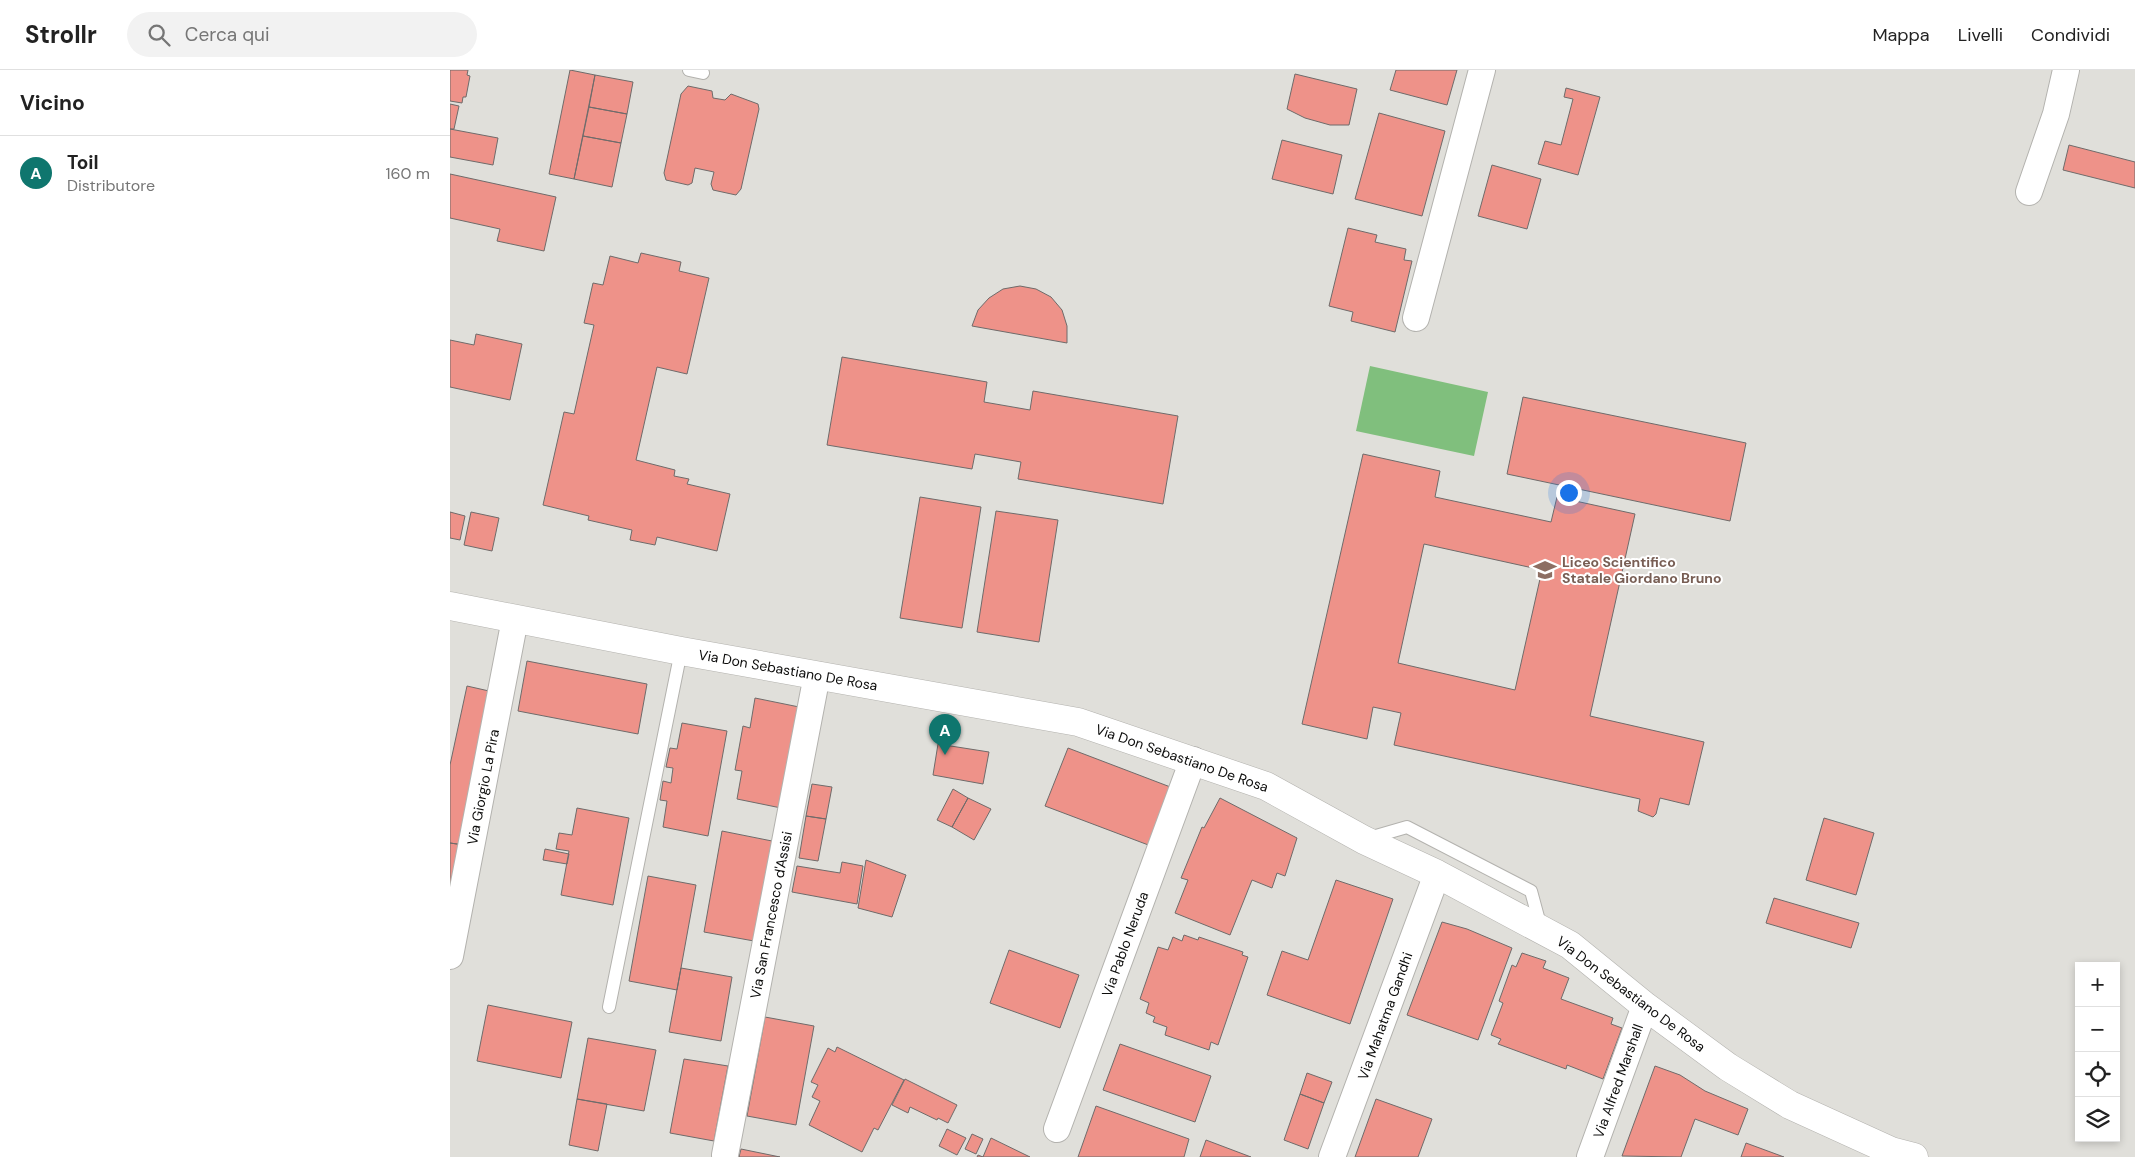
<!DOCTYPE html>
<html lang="it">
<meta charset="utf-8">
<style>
body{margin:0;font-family:"DM Sans",sans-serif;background:#f2f2f2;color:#222}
.controls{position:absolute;right:15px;bottom:15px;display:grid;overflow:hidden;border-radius:0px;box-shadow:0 2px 8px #0003}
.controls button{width:45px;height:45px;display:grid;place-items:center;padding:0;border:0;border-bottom:1px solid #e0e0e0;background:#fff;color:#222;font:25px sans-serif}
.you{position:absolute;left:1118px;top:422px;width:18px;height:18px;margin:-12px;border:4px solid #fff;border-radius:50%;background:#1a73e8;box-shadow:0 0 0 8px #1a73e833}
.badge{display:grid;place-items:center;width:32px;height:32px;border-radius:50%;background:#0f766e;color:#fff;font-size:16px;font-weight:700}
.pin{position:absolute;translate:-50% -41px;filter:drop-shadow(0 1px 2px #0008)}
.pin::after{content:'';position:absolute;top:26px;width:18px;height:15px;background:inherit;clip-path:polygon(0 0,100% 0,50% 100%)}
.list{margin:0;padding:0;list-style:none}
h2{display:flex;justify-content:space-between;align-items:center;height:65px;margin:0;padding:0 20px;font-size:21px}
h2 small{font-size:16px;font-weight:400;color:#767676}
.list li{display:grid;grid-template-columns:32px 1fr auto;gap:15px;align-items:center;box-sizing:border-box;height:75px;padding:0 20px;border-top:1px solid #e0e0e0}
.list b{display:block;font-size:19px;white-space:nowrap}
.list p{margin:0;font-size:16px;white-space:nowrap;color:#767676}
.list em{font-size:16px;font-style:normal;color:#767676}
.icon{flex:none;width:28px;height:28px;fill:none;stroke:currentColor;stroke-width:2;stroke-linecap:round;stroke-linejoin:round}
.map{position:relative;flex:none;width:1685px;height:1087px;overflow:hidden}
header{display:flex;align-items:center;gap:30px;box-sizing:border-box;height:70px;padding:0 25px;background:#fff;border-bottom:1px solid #e0e0e0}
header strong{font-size:24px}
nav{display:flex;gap:28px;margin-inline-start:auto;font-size:18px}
.search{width:350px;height:45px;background:#f2f2f2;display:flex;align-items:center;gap:12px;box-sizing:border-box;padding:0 18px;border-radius:28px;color:#767676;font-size:19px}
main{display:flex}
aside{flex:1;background:#fff}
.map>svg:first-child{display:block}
.green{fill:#80bf7d}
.building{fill:#ee9289;stroke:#6f6b6a;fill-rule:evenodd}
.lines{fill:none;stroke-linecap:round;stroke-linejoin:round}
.service-casing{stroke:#b3b2ae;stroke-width:14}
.minor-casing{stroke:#b3b2ae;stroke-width:28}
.tertiary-casing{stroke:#b3b2ae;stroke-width:29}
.service{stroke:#fff;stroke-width:12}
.minor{stroke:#fff;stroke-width:26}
.tertiary{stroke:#fff;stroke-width:28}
.labels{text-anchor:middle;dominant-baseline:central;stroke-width:4;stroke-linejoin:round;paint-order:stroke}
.education-label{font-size:14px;font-weight:bold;fill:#785e54;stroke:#fff;text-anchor:start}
.street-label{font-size:14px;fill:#0c0c0b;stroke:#fff}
</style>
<header>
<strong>Strollr</strong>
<div class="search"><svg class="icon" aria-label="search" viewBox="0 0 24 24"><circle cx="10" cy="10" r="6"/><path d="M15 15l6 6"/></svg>Cerca qui</div>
<nav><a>Mappa</a><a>Livelli</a><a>Condividi</a></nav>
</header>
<main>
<aside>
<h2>Vicino<small></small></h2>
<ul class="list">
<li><span class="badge">A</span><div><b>Toil</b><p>Distributore</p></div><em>160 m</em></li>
</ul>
</aside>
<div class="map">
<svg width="1685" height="1087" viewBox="0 0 1685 1087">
<rect width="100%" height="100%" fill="#e0dfda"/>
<path class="green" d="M920 296 1038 322 1024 386 906 361Z"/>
<path class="building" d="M0 0H18L17 5 20 6 16 27H13L12 33 0 31Z
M120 0 145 5 124 109 99 104Z
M946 0H1007L997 35 940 20Z
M845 4 907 19 899 55H880L855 48 837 39Z
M145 5 183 12 177 44 139 37Z
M238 16 262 21 263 28 275 30 281 24 308 34 309 39 291 119 286 125 263 120 261 114 264 102 245 98 242 113 238 115 216 110 214 103 231 24Z
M1116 18 1150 27 1128 105 1088 94 1095 71 1111 75 1123 29 1114 27Z
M0 34 9 36 4 59H0Z
M139 37 177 44 171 73 133 66Z
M929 43 995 61 972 146 905 129Z
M0 59 48 68 43 95 0 87Z
M133 66 171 73 162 117 124 109Z
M832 70 892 85 883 124 822 109Z
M1619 75 1685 92V118L1613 100Z
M1042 95 1091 109 1077 159 1028 146Z
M0 104 106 127 94 181 47 171 50 159 0 148Z
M898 158 927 165 925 172 956 179 954 190 962 191 945 262 901 251 903 242 879 236Z
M191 183 231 192 229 201 259 208 237 304 207 297 186 390 225 400 224 406 239 409 237 414 280 424 267 481 207 467 205 475 180 470 182 460 138 450 139 446 93 435 114 342 124 344 144 255 134 253 143 213 153 215 160 186 188 193Z
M570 216 586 219 601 227 612 240 617 256V273L522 256 528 240 539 228 553 219Z
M26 264 72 274 60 330 0 317V270L24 275Z
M392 287 537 312 534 332 580 340 583 321 728 346 713 434 568 409 571 392 525 384 522 399 377 375Z
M1073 327 1296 373 1280 451 1057 404Z
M913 384 990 401 985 427 1101 452 1107 427 1185 444 1140 646 1254 672 1239 735 1210 728 1206 744 1203 747 1188 741 1190 729 944 675 951 643 923 637 917 669 852 654ZM974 474 1092 500 1065 620 948 593Z
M470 427 531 437 512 558 450 548Z
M546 441 608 450 589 572 527 562Z
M0 442 15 446 10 470 0 468Z
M21 442 49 448 42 481 14 475Z
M77 591 197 614 188 664 68 641Z
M17 616 39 621 14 775 0 773V695Z
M305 628 354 638 336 739 287 729 292 701 285 700 293 656 300 658Z
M232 653 277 661 258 766 213 757 217 731 210 730 213 711 221 713 223 698 216 697 220 678 227 679Z
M488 674 539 682 533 714 483 705Z
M618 678 723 718 701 776 595 736Z
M362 714 382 717 376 749 356 746Z
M503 719 518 728 502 757 487 750Z
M518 728 541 739 524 770 502 757Z
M770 728 847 768 835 806 827 803 822 818 802 810 780 865 725 843 738 810 731 808 752 757 754 758Z
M127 738 179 748 163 835 111 825 119 781 106 779 109 763 122 765Z
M356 746 376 749 368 791 349 788Z
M1374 748 1424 763 1406 825 1356 810Z
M272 761 322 771 304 871 254 862Z
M0 773 14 775 0 846Z
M95 779 119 784 117 794 93 790Z
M416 790 456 805 442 847 408 838Z
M392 792 413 796 407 834 342 822 347 796 390 803Z
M198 806 246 815 227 920 179 911Z
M886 810 943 829 900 954 817 925 832 881 858 890Z
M1324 828 1409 853 1401 878 1316 853Z
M992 852 1017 859 1062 878 1028 970 957 945Z
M734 865 748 870 749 867 793 882 792 885 798 887 768 975 761 972 759 980 715 965 717 957 703 952 705 947 696 943 699 933 690 929 708 877 718 880 723 867 732 871Z
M559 880 629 905 610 958 540 933Z
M1072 883 1096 891 1093 898 1119 908 1111 929 1163 948 1161 954 1172 958 1153 1009 1117 995 1116 999 1048 974 1051 969 1041 965 1053 933 1049 931 1062 895 1066 897Z
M231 898 282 907 271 971 219 962Z
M38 935 122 952 111 1008 27 991Z
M315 947 364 956 346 1055 297 1046Z
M138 968 206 980 194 1041 127 1029Z
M670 974 761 1006 745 1052 653 1020Z
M387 977 454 1010 428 1060 424 1058 412 1082 359 1055 370 1031 362 1027 368 1015 361 1012 378 978 385 982Z
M234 989 278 996 264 1071 220 1063Z
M1205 996 1230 1005 1255 1021 1298 1039 1288 1065 1245 1049 1231 1087 1172 1086Z
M857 1003 882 1012 874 1033 850 1024Z
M455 1009 507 1035 498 1053 488 1048 487 1050 460 1037 458 1043 442 1035Z
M850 1024 874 1033 858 1079 834 1070Z
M127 1029 157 1034 148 1081 119 1075Z
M926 1029 982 1049 968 1087H905Z
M646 1036 739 1069 734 1087H628Z
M497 1059 516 1068 507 1085 489 1076Z
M522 1064 533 1069 526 1084 515 1079Z
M541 1068 580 1087H527L528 1085 533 1087Z
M756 1070 801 1087H750Z
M1296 1073 1334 1087H1291Z
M291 1079 330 1087H289Z"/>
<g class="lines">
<defs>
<path id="service" d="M239 0 253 3
M919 768 957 757 1081 821 1091 858
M159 937 231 581"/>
<path id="minor" d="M1579 122 1606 44 1616 0
M966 248 1032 0
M0 886 65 549
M607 1059 743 690
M275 1085 367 605
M882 1087 987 804
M1140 1087 1195 936"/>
<path id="tertiary" d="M0 536 231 581 628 652 816 716 914 770 987 804 1120 875 1195 936 1278 997 1340 1035 1441 1081 1464 1087"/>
</defs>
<use href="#service" class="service-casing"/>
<use href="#minor" class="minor-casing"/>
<use href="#tertiary" class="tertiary-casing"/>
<use href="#service" class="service"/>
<use href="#minor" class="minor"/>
<use href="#tertiary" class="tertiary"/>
</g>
<defs>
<symbol id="school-bare" viewBox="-9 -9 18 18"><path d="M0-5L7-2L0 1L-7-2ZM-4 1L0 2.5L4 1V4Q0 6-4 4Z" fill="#8d6e63" stroke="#fff" stroke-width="2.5" paint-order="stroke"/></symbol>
</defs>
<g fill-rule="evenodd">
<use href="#school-bare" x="1079" y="484" width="32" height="32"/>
</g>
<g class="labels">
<g class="education-label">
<text x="1112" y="492">Liceo Scientifico<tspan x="1112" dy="16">Statale Giordano Bruno</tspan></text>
</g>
<g class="street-label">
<text transform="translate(338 600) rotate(10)">Via Don Sebastiano De Rosa</text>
<text transform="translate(732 688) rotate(19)">Via Don Sebastiano De Rosa</text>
<text transform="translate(33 717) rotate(-79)">Via Giorgio La Pira</text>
<text transform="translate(321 845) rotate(-79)">Via San Francesco d'Assisi</text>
<text transform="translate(675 874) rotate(-70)">Via Pablo Neruda</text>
<text transform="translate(1181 924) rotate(37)">Via Don Sebastiano De Rosa</text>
<text transform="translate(935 946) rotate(-70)">Via Mahatma Gandhi</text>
<text transform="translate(1168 1011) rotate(-70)">Via Alfred Marshall</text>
</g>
</g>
</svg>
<div class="controls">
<button>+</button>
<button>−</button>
<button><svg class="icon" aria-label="locate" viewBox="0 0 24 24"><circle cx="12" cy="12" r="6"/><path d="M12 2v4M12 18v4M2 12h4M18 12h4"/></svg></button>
<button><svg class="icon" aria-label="layers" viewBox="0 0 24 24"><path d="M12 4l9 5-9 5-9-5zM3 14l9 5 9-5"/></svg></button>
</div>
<div class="you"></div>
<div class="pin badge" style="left:495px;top:685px">A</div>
</div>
</main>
